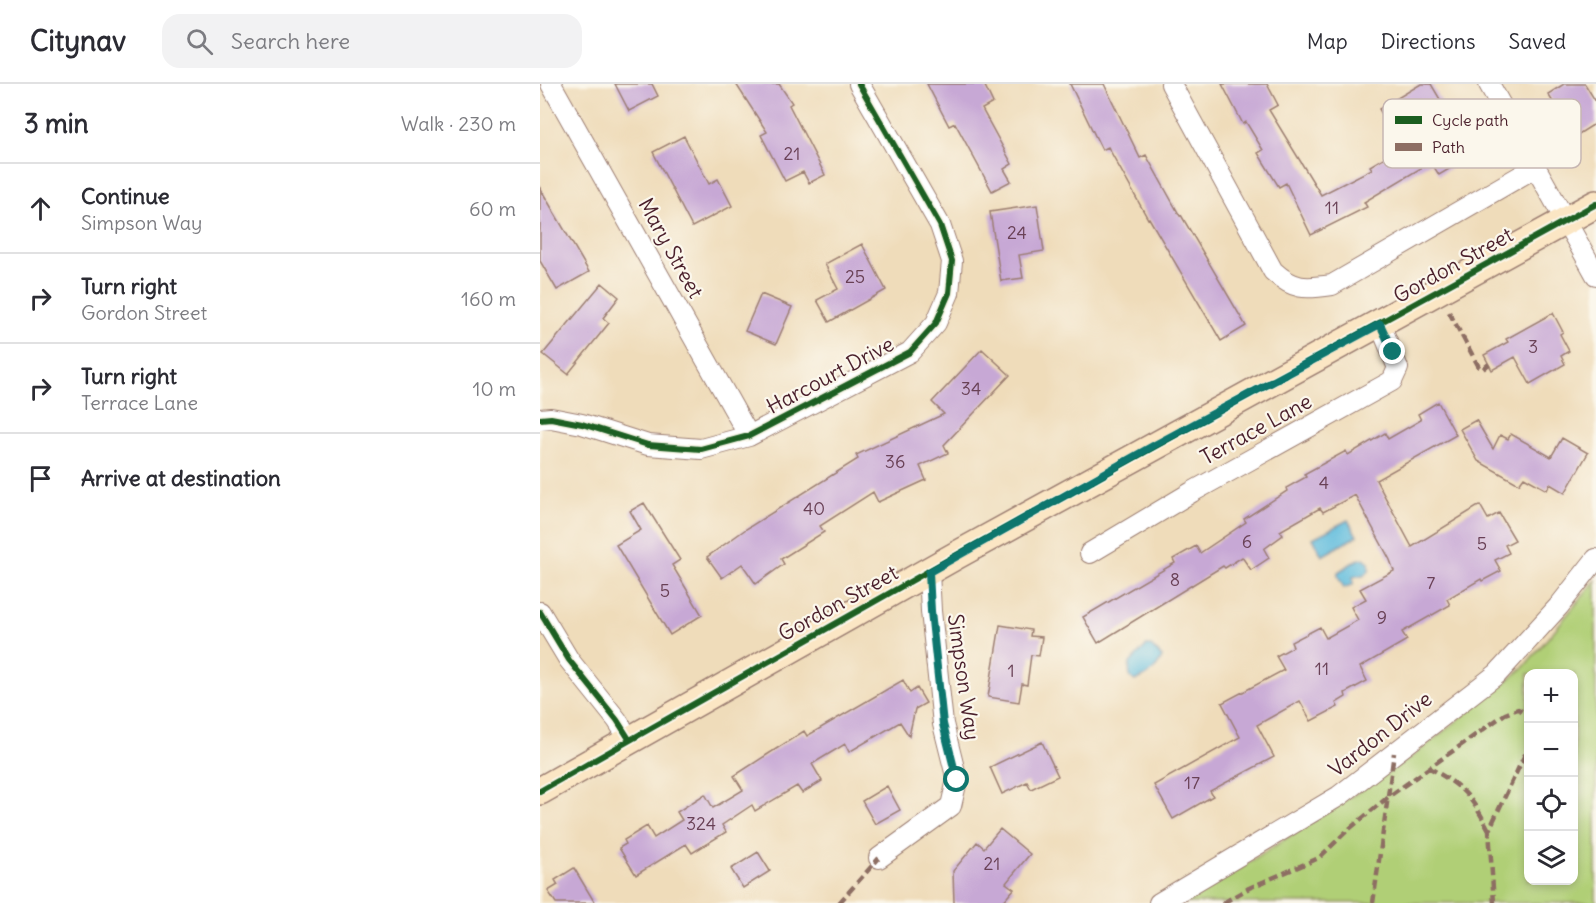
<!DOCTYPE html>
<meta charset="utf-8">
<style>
body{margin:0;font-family:Delius,sans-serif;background:#f2f2f3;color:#2b2b33}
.controls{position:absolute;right:18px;bottom:18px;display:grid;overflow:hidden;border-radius:12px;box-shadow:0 3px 9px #0003}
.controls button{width:54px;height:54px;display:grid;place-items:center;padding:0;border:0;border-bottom:2px solid #e1e1e2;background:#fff;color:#2b2b33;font:30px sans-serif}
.stop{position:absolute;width:18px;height:18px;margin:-14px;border:4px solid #0f766e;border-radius:50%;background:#fff}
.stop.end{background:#0f766e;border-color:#fff;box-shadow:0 2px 6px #0008}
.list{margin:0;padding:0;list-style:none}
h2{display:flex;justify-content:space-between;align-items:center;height:78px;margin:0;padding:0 24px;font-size:26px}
h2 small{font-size:20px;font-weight:400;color:#7c7c81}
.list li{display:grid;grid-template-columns:39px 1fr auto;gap:18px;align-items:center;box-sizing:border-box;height:90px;padding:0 24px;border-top:2px solid #e1e1e2}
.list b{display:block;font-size:22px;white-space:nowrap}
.list p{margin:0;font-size:20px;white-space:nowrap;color:#7c7c81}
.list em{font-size:20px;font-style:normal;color:#7c7c81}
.icon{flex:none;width:33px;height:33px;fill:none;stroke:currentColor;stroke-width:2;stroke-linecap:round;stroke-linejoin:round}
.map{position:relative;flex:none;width:1056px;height:819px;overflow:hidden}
header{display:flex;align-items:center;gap:36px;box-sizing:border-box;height:84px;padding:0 30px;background:#fff;border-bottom:2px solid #e1e1e2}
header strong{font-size:28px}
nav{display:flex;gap:33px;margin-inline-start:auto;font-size:21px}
.search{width:420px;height:54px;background:#f2f2f3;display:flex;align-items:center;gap:15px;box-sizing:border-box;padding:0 21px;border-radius:18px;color:#7c7c81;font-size:22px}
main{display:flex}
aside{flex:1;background:#fff}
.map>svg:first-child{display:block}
.green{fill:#b0cf76;stroke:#7d7750;stroke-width:1.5;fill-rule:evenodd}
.water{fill:#5fbcdd;stroke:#546e84;stroke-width:1.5}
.building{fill:#c7a8d5}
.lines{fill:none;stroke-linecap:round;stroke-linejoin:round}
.street-casing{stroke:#9c7e72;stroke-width:22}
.secondary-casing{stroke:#9c7e72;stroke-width:30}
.street{stroke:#fff;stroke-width:20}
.secondary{stroke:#fbe6c4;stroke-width:27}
.quiet{stroke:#8d6e63;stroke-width:4.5;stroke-dasharray:9 4.5;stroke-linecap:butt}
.cycleway-casing{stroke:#fbf7ec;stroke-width:10}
.cycleway{stroke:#1b5e20;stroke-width:6}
.route{stroke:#0f766e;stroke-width:8}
.labels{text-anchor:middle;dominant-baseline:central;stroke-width:4.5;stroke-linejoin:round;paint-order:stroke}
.number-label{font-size:18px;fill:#694156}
.street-label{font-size:21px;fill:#4a1f2b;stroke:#fbf7ec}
.key{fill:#fbf7ec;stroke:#c6b6b2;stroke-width:1.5}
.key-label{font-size:16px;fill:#4a1f2b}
</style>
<header>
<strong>Citynav</strong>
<div class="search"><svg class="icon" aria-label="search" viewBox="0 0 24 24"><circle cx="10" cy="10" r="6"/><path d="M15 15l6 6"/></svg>Search here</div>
<nav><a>Map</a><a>Directions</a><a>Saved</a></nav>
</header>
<main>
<aside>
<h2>3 min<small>Walk · 230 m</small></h2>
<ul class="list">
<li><svg class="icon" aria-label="ahead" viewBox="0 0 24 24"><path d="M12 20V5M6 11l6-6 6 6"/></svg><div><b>Continue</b><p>Simpson Way</p></div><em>60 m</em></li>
<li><svg class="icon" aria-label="right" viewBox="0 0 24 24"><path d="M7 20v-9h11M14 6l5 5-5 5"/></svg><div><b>Turn right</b><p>Gordon Street</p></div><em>160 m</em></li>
<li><svg class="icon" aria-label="right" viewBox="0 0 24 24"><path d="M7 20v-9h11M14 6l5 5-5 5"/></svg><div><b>Turn right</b><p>Terrace Lane</p></div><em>10 m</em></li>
<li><svg class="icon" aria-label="arrive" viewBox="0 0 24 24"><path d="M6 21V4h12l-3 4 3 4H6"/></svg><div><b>Arrive at destination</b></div></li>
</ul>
</aside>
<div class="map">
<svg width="1056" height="819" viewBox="0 0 1056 819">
<rect width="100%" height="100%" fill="#fbf7ec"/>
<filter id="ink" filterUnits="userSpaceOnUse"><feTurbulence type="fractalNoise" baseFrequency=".0167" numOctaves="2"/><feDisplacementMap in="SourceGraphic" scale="12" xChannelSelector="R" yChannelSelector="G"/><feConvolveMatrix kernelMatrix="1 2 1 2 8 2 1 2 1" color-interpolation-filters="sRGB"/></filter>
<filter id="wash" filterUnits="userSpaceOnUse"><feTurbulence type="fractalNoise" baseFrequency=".008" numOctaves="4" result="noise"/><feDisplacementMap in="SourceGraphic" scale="24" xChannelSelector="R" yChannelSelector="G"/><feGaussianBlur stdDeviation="1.35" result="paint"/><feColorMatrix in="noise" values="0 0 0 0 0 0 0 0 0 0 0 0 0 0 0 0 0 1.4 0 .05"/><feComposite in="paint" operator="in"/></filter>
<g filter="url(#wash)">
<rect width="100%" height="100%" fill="#efdcba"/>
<path class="green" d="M1056 496V819H646L869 675 983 584ZM988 590H1034V796H988Z"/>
<path class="water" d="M808 436 817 452 782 472 773 454Z
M824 474 829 478V487L823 492H816L813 493V500L804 504 798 492V488L817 476Z
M606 562H611L622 573C617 586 607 592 595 597L590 593 589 584 590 579Z"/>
<g id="blocks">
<path class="building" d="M75 0H112L118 12 89 27Z
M196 0H239L252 19 249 21 285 91 269 99 263 88 245 97 221 51 227 48Z
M387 0H444L453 19 442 25 472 80 464 85 471 97 452 107 415 39 409 42Z
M530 0H564L600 74 606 71 640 132 641 131 706 242 681 257 609 134 608 135 568 63 562 66Z
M682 0H727L738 21 729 26 781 111 832 85 830 82 862 63 839 25 881 0H891L911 34 923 27 945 64 899 91 891 78 824 118 827 123 771 151 746 99 739 103 718 69 723 66 706 38 703 40Z
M1024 0H1045L1056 18V39L1034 53 1008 10Z
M144 52 169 100 178 95 192 122 152 143 113 68Z
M0 104 49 188 17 206 0 177Z
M497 121 504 167 479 171 483 194 461 197 450 128Z
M322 160 346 206 289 238 277 216 298 205 285 180Z
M62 199 79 213 63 234 69 239 28 290 3 270Z
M221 210 252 223 236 260 205 247Z
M1013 229 1023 248 1020 250 1029 267 1021 272 1025 280 990 300 975 273 952 286 944 271 968 258 966 255Z
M442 265 470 291 404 361 408 369 380 382 386 396 338 418 333 408 280 442 284 448 241 475 244 480 216 500 202 480 182 494 167 473 206 445 318 375 316 371 404 330 392 318Z
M898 318 916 351 836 396 872 463 940 421 948 435 959 429 975 456 965 461 969 469 955 476 961 487 942 497 941 495 907 515 910 521 862 548 867 556 820 583 827 597 805 609 806 613 796 619 798 623 771 637 760 617 717 641 734 673 670 707 673 712 633 735 614 701 700 653 682 619 744 586 736 572 753 563 751 558 780 543 786 554 818 536 811 523 826 515 820 505 854 487 850 476 815 411 783 428 780 424 740 447 743 451 724 465 729 474 711 486 702 473 685 484 683 482 558 559 543 533 635 479 633 475 656 462 660 469 706 438 704 435 747 407 746 404 766 393 764 390 806 367 808 371 845 349 848 355 881 336 878 330Z
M936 336 953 365 960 351 968 355 971 350 1011 373 1022 354 1048 369 1025 409 1010 400 1007 406 984 393 979 400 938 377 920 345Z
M104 419 140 476 132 481 162 531 130 551 76 461 101 446 90 427Z
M460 541 491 546 490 552 502 553 499 572 491 571 487 601 482 600 479 618 448 613Z
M363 596 370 609 377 604 386 619 375 625 369 652 360 638 309 668 305 660 272 680 282 697 262 709 257 702 215 727 212 721 182 741 186 748 152 769 146 760 96 791 79 764 86 760 84 756 107 742 114 754 142 736 137 728 165 710 173 724 203 706 194 692 264 647 267 652Z
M502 658 518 692 491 705 487 698 462 710 450 683Z
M347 702 360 726 335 740 322 717Z
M460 745 490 770 466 799 474 805 462 819H414L413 787 437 758 444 764Z
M218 768 230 787 203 804 191 785Z
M34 784 55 819H16L8 807 18 801 15 796Z"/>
</g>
</g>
<g filter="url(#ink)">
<use href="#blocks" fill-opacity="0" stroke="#9c7e72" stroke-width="1.5"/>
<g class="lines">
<defs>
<path id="street" d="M11 0 209 352
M631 0 733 187C754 206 765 205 792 201L996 83
M949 0 1056 191
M0 335 11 334 42 340 108 361 161 365 209 352 370 268 396 239 409 209 412 177 400 141 319 0
M550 469 652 408 852 297 858 284 840 240
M0 528 29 576 77 636 89 655
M339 774 411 722 417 696 403 640 391 527 389 488
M619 819 799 712 957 590 1019 522 1056 475"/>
<path id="secondary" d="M0 707 417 471 1056 120"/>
</defs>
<use href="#street" class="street-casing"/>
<use href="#secondary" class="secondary-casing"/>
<use href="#street" class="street"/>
<use href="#secondary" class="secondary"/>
<path class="quiet" d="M909 228 939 283 943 285 949 280
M888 683C923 703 930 710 949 746
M299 819 339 774
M683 819 709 804 779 774 808 746 848 713 965 630 978 625 988 630
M833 819 854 669
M954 819 949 746 988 664"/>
<defs>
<path id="cycleway" d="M0 335 11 334 42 340 108 361 161 365 209 352 370 268 396 239 409 209 412 177 400 141 319 0
M0 528 29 576 77 636 89 655
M0 707 417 471 1056 120"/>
</defs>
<use href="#cycleway" class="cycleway-casing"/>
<use href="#cycleway" class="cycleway"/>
</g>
</g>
<g class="lines" filter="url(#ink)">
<path class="route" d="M417 696 403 640 391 527 389 488 613 362 840 240 853 268"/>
</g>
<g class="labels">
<g class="number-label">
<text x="252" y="69">21</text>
<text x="792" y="123">11</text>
<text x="477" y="148">24</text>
<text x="315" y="192">25</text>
<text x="993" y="262">3</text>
<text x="431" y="304">34</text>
<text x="355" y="377">36</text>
<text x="784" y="398">4</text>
<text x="274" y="424">40</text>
<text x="707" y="457">6</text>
<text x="942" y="459">5</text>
<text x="635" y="495">8</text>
<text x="891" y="498">7</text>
<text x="125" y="506">5</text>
<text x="842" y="533">9</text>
<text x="782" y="584">11</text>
<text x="471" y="586">1</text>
<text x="652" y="698">17</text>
<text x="161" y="739">324</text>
<text x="452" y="779">21</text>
</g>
<g class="street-label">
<text transform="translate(131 164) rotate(61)">Mary Street</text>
<text transform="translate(913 181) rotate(-29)">Gordon Street</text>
<text transform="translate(290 291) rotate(-28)">Harcourt Drive</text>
<text transform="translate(716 345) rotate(-29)">Terrace Lane</text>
<text transform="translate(298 519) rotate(-29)">Gordon Street</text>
<text transform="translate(424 593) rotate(82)">Simpson Way</text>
<text transform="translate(840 650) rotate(-38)">Vardon Drive</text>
</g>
</g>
<rect x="843" y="15" width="198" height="69" rx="9" class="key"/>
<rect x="855" y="32" width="27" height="8" fill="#1b5e20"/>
<rect x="855" y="59" width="27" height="8" fill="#8d6e63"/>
<g class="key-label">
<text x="892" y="42">Cycle path</text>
<text x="892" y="69">Path</text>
</g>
</svg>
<div class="controls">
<button>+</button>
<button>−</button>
<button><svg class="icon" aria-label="locate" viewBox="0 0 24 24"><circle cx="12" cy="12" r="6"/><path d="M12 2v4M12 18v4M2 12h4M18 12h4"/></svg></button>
<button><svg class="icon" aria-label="layers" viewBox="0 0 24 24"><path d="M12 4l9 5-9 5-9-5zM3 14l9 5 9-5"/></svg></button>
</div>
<div class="stop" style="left:417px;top:696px"></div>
<div class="stop end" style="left:853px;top:268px"></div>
</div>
</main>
